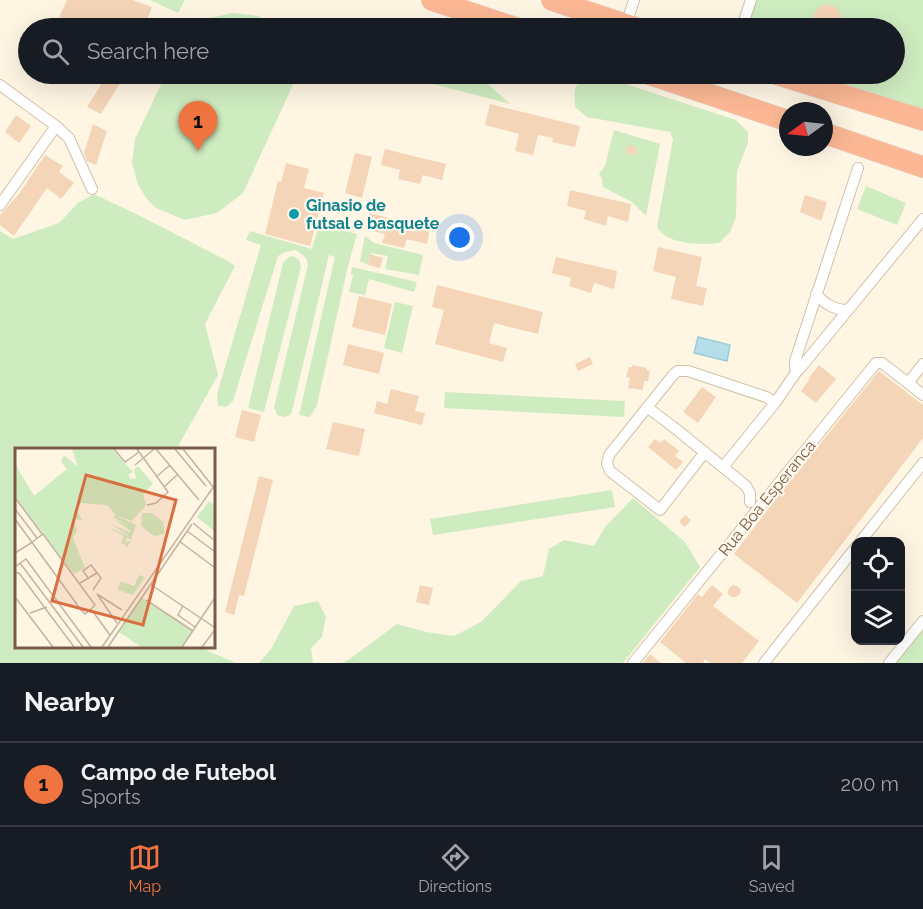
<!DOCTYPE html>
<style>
body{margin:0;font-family:Raleway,sans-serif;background:#20242c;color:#f1f3f6}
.controls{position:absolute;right:18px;bottom:18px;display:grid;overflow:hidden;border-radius:12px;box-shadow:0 6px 24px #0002}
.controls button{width:54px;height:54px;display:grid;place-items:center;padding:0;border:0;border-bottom:2px solid #363941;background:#171b24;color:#f1f3f6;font:30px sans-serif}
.compass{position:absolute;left:779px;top:102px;width:54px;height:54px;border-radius:50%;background:#171b24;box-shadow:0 6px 24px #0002;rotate:255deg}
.you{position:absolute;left:460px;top:238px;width:21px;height:21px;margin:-15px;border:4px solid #fff;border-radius:50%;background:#1a73e8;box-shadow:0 0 0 9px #1a73e833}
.badge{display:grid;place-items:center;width:39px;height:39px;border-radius:50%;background:#f0743f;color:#111;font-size:20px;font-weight:700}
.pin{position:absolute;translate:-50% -50px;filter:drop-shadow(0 2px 3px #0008)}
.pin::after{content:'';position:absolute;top:32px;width:21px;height:18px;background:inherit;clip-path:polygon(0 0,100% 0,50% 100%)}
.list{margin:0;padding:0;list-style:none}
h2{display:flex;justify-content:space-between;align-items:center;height:78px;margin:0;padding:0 24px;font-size:26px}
h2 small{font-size:20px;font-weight:400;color:#9ea1a6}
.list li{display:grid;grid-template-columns:39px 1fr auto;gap:18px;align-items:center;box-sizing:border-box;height:84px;padding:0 24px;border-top:2px solid #363941}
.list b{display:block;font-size:22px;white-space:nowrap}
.list p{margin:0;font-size:20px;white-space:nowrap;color:#9ea1a6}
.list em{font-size:20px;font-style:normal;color:#9ea1a6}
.icon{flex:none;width:33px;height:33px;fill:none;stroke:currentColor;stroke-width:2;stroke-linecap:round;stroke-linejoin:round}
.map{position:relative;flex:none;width:923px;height:663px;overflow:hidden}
.search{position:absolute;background:#171b24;box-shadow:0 6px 24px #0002;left:18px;right:18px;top:18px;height:66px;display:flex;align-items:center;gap:15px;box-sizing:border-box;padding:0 21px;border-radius:33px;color:#9ea1a6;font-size:22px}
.sheet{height:162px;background:#171b24}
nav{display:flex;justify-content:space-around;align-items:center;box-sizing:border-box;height:84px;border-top:2px solid #363941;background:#171b24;font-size:16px;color:#9ea1a6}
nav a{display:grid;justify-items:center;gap:3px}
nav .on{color:#f0743f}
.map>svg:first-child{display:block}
.green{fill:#cfecc0}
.water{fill:#b6dee9;stroke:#9bcddb;stroke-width:1.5}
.building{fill:#f5d5b8}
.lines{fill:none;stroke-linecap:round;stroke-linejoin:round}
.street-casing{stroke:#d2c0ab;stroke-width:12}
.highway-casing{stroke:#dfd8d3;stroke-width:22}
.street{stroke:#fff;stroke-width:10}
.highway{stroke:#fcb895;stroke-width:21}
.culture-dot{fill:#0f9aa8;stroke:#fff8eb;stroke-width:2}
.labels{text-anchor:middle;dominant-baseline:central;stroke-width:4.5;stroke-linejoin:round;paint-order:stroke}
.culture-label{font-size:16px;font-weight:bold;fill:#0d838f;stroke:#fff8eb;text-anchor:start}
.street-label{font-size:16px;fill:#785c47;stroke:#fff8eb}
.inset-road{fill:none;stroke:#c4b3a0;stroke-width:1.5}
.view{fill:#d86f41;fill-opacity:0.15;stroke:#d86f41;stroke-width:3}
.inset-edge{fill:none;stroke:#785c47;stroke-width:3}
</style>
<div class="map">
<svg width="923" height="663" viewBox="0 0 923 663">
<rect width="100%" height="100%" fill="#fef5e3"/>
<path class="green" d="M150 0H185L178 13Z
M753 0H923V120L776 74H894V28H743Z
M233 13 258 16 274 28H195L206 19Z
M166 74H292L293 85 243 193 217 213 185 220 156 208 146 198 138 184 132 163 135 139Z
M404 74H477L510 104 403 76Z
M589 74H595L736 120 748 132V143L737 171 736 217 730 232 719 243C701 245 667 245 657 227L673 139 670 132 587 117 575 107C574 88 573 86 589 74Z
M614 130 660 144 646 216 632 202 603 187 602 179 599 174 605 166Z
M866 186 906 203 897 225 857 209Z
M94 194 138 215 228 261 235 266 205 324 218 375 176 450H16V646L199 647 236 663H0V231L13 239 59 223 78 203Z
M319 225 357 234 348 266 317 405 310 417 299 415 335 257 329 255 292 411 290 415 284 417 277 415 274 407 308 265 306 258 296 250 285 252 278 256 233 401 226 407 218 406 217 394 261 245 246 240 250 231 312 249Z
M365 236 374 243 423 255 419 275 385 269 388 256 371 253 368 265 360 261Z
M293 256 299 260 301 267 264 412 248 408 283 263 289 257Z
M352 267 417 282 414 292 369 279 365 295 349 292 353 275 351 274Z
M395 302 413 306 402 353 384 348Z
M445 392 625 401 624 417 444 408Z
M612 490 615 507 433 535 430 519Z
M633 498 685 542 700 567 623 663H342L351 658 397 624 426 632 454 636 481 622 521 581 543 576 549 549 564 540 594 546 605 527Z
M318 601 326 617 322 637 311 648 313 663H259L271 649 294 606Z
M923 627V663H893Z"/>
<path class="water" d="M698 337 730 345 727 361 694 353Z"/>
<path class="building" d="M67 0H133L152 7 144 28H88L59 17Z
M824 5H832L840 12 842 21 838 28H817L815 27 813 23 814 14 819 7Z
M108 74H126L101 114 87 107Z
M490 104 580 126 575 147 552 142 553 138 538 135 533 155 515 151 519 134 485 125Z
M16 115 31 126 19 143 5 132Z
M93 124 107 131 96 165 87 161 84 153Z
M628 145 637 147 635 155 626 153Z
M385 149 446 164 442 180 423 175 420 184 398 179 400 170 381 165Z
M355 153 372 157 362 198 345 193Z
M45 155 63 166 59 172 74 183 61 199 47 188 14 236 0 225V215L19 194Z
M286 163 309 169 304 188 324 193 310 246 265 234 278 181 281 182Z
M570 190 631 204 628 222 608 216 606 226 584 219 586 211 567 206Z
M805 195 827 202 821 221 800 212Z
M369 213 430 228 427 244 407 239 404 248 382 243 385 234 365 229Z
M658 247 702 257 696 286 707 288 703 306 671 299 676 277 653 271Z
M370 254 383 258 380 268 368 265Z
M556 257 617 271 614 289 594 283 591 293 569 286 571 278 552 273Z
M437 285 543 312 538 334 494 323 489 343 507 348 503 362 435 344 444 310 432 307Z
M359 296 392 304 385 335 352 327Z
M348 344 384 353 379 374 343 365Z
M590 357 593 364 578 371 575 364Z
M633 365 647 368 646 370 650 371 648 381H644L643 390 628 388 630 378 626 377 629 367H632Z
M819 365 836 379 816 403 801 391 809 380 808 379Z
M879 371 923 405V438L797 603 734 554 778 496Z
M702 387 716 397 698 423 683 412Z
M391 389 419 396 415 411 425 413 422 425 374 413 377 401 387 404Z
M242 410 261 415 254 442 235 437Z
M333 422 365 429 359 456 326 449Z
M655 439 660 443 664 439 679 451 675 456 683 462 676 470 648 447Z
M259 476 273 480 244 596 239 595 234 615 225 612Z
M685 515 691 520 685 527 679 522Z
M420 585 433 588 429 605 416 602Z
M712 585 723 594 713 606 759 641 742 663H710L705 659 703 663H686L660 642 698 594 702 597Z
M733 585 737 586 741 590 740 594 736 597H732L727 593 730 587Z
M650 654 661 663H643Z"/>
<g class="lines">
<defs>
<path id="street" d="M743 24 751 0
M626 25 634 0
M0 85 56 126 69 138 92 189
M858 168 795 361V368L797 371 802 366 923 219
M0 205 56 126
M816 294C825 304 834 310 848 310
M923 364 908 383 923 395
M647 407 676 429 746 486 750 493V502
M705 452 660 510 610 471 607 464 609 455 673 375 678 371H688L766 397 775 403
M723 467 775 403 797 371
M860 542 923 463
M633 663 876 363H882L908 383
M764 663 856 547
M889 663 923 621"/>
<path id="highway" d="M432 0 516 28
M552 0 636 28
M649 74 788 121
M776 74 923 120
M824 133 923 167"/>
</defs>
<use href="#street" class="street-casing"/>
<use href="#highway" class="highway-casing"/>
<use href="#street" class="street"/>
<use href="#highway" class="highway"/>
</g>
<circle class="culture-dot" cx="294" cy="214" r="6"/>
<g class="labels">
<g class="culture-label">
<text x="306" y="205">Ginasio de<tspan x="306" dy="18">futsal e basquete</tspan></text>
</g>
<g class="street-label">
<text transform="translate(767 498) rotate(-51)">Rua Boa Esperanca</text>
</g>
</g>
<g transform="translate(15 448)">
<rect width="200" height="200" fill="#fef5e3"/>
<path d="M57 1H97L118 24 113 27 116 31 121 30 119 22 123 18 138 36 128 45 131 57 117 73 102 68 121 77 116 92 112 89 110 94 116 93 111 100 110 95 106 97 109 88 93 79 114 88 94 75 114 84 116 83 97 70 115 79 98 69 101 67 92 57 66 55 61 61 68 73 58 70 62 83 58 90 70 120 59 126 0 49V16L19 48 52 21 46 14 49 7 63 19ZM194 53 199 57V83L182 69ZM127 65H137L148 74 150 86 139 88 126 78ZM124 127 130 129 118 147 103 142 105 133 119 138ZM126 149 178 183 167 199H126L104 184Z" fill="#cfecc0"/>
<path class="inset-road" d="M99 1 110 14 124 4M122 1 153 44 141 55 132 57M141 1 184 52M160 1 191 38M168 1 199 40M120 17 139 1M141 29 155 17M149 39 163 26M1 51 27 86M0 61 22 90M0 71 66 162 70 166 76 161 95 187M178 75 199 92M172 83 199 103M164 93 199 119M16 95 28 86 80 157 76 161M0 105 16 95M5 115 68 199M1 118 11 111 76 199M0 125H4L59 199M74 131 68 123 76 117 86 130 78 142M65 135 82 125M135 136 199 179M0 149 38 199M131 152 178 183M168 158 163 167 180 179M15 165 32 159M102 175 82 146 107 162M87 199 199 38M93 199 177 76M167 199 199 151M187 199 199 183"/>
<path class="view" d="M71 27 161 52 128 177 37 153Z"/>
<rect width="200" height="200" class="inset-edge"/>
</g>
</svg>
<div class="controls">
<button><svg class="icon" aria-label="locate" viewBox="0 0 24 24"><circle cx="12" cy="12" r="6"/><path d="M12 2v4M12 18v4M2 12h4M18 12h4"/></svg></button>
<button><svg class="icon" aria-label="layers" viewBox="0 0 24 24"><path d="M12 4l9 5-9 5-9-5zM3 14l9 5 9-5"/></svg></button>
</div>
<svg class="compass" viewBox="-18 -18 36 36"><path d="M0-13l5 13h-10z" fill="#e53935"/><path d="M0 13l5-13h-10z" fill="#9ea1a6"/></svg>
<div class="you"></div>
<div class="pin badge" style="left:198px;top:151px">1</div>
<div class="search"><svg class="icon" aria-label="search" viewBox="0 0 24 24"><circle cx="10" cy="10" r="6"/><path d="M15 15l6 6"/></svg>Search here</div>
</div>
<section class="sheet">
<h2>Nearby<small></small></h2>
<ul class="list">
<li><span class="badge">1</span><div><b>Campo de Futebol</b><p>Sports</p></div><em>200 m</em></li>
</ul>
</section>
<nav>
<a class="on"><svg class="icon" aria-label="map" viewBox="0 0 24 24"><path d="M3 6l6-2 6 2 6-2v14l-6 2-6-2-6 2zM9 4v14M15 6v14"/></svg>Map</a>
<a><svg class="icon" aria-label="directions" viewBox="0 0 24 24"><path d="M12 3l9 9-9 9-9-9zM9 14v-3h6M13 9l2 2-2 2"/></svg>Directions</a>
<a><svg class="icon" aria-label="saved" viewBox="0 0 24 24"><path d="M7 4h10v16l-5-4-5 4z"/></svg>Saved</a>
</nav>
